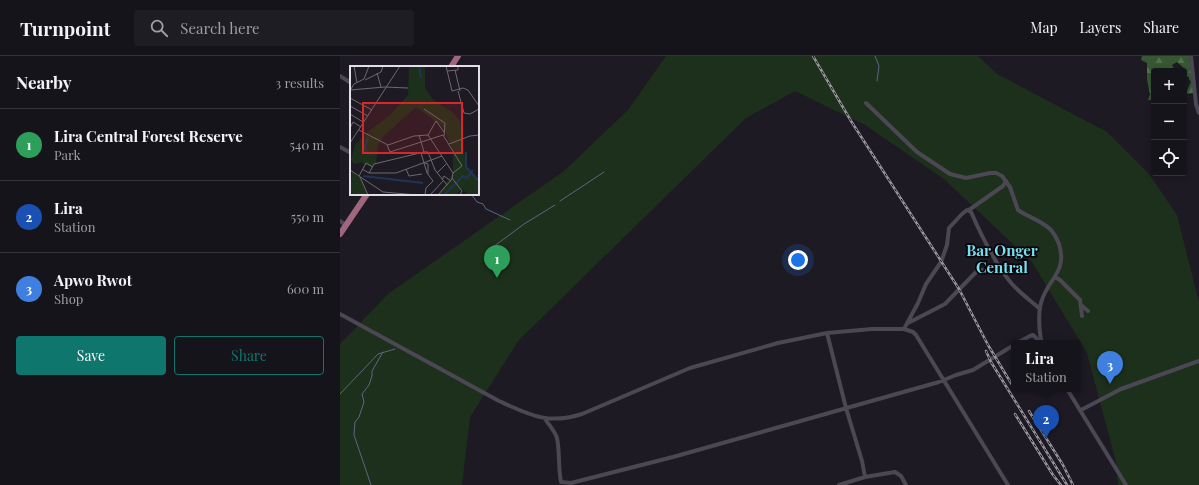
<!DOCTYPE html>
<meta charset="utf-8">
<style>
body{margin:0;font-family:"Playfair Display",serif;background:#1f1d24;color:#f1f3f6}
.controls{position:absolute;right:12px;top:12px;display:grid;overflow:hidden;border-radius:4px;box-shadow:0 2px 6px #0003}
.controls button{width:36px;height:36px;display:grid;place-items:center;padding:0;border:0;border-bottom:1px solid #35333a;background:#16141b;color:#f1f3f6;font:20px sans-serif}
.you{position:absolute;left:458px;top:204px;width:14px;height:14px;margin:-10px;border:3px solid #fff;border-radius:50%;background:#1a73e8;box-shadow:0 0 0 6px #1a73e833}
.badge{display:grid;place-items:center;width:26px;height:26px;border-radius:50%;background:#0f766e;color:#fff;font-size:13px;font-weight:700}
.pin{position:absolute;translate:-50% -33px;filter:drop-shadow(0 1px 2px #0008)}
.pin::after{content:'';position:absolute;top:21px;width:14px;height:12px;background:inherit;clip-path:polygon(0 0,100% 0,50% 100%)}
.popup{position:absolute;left:671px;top:284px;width:70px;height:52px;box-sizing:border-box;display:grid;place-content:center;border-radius:4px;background:#16141b;filter:drop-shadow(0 1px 3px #0005);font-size:13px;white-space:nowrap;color:#9e9ea3}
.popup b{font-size:15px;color:#f1f3f6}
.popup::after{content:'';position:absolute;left:50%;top:100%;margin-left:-8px;border:8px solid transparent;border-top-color:#16141b}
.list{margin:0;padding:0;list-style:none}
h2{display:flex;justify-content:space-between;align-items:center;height:52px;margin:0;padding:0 16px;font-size:17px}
h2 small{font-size:13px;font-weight:400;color:#9e9ea3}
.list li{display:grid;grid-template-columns:26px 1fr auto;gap:12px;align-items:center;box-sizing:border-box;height:72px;padding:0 16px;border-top:1px solid #35333a}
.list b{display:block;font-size:15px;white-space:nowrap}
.list p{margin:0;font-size:13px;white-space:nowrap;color:#9e9ea3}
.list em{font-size:13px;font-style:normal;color:#9e9ea3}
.actions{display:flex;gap:8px;padding:12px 16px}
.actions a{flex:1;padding:9px 0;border:1px solid #0f766e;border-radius:4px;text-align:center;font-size:14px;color:#0f766e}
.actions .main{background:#0f766e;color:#fff}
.icon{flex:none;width:22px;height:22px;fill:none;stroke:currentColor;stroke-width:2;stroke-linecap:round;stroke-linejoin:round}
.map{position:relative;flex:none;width:859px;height:429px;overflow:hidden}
header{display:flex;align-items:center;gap:24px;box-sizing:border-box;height:56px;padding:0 20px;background:#16141b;border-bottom:1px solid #35333a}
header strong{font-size:19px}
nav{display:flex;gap:22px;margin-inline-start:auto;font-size:14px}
.search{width:280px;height:36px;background:#1f1d24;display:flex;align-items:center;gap:10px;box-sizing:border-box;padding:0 14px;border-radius:4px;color:#9e9ea3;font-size:15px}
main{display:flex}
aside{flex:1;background:#16141b}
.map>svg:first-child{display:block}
.forest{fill:url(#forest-firs)}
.park{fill:#1d301b}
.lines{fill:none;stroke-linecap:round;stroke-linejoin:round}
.stream{stroke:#5a6783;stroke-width:1}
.minor{stroke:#4b4753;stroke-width:4}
.primary{stroke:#9f677d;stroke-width:6}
.rail-casing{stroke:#99959e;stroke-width:2.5}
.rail{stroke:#08060a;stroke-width:1;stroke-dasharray:3;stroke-linecap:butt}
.labels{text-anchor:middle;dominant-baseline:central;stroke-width:3.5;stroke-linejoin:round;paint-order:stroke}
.quarter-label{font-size:15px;font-weight:bold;fill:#76dff0;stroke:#08060a}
.inset-river{fill:none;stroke:#1f3459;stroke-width:2}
.inset-road{fill:none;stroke:#6c6972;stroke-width:1}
.view{fill:#d62828;fill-opacity:0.15;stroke:#d62828;stroke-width:2}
.inset-edge{fill:none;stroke:#e2dfe6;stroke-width:2}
</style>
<header>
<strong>Turnpoint</strong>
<div class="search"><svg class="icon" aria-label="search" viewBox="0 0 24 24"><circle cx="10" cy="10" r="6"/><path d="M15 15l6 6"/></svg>Search here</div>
<nav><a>Map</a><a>Layers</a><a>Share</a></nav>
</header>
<main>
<aside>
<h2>Nearby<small>3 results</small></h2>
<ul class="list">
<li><span class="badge" style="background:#2e9e5b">1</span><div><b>Lira Central Forest Reserve</b><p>Park</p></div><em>540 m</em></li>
<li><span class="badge" style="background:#1a4fb4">2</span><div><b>Lira</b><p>Station</p></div><em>550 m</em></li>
<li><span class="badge" style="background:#3f7fe0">3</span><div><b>Apwo Rwot</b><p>Shop</p></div><em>600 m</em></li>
</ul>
<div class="actions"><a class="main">Save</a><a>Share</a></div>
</aside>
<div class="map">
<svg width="859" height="429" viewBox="0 0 859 429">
<defs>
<pattern id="forest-firs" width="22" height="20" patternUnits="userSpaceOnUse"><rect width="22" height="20" fill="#365732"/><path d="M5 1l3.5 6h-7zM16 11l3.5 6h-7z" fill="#536f50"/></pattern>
</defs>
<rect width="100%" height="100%" fill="#1e1a24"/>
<path class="forest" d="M802 0H849L854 37 846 38 844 41V33L847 35 851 26 849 23V21L845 20 844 15 845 13 837 6 832 9 834 13 838 15H814V44H808L810 38 807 24V7L801 4Z"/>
<path class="park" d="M326 0H638L657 18 767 76 809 118 837 159 859 246V429H778L776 406 747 297 692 206 604 123 525 69 455 35 406 62 179 284 130 361 122 429H0V288L48 238 224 115 288 54Z"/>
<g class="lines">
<path class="stream" d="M535 0 539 10 537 25
M131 138 137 146 143 148 146 153 170 164
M220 145 264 116
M149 194 184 168 215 149
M0 338 38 298 55 293
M31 429 14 379 15 366 19 361 24 346 22 338 29 329 32 320V315L43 296"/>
<path class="minor" d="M851 0 856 48 859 57
M0 20 11 27
M526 47 577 96 610 118 626 122 650 117H656L662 120 670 131 678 154C688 161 700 164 710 173 714 177 717 183 719 188 728 217 707 223 701 247 698 257 699 277 702 287
M0 91 11 97
M629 154 663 130 666 125
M0 165 6 169
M715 221 720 224 740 244 742 260
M741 249 748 255
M0 258 159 345C190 359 208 369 242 358L350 312 438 287 487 277 532 273H564L573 276 576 279 668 429
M568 267 605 248 637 215 642 214 663 215
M564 273 578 247 586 228 601 206 607 189 609 172 622 158 627 154 631 156C642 181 655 208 672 228 680 237 691 245 700 253
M487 277 506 352 522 405 525 421 499 429
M677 287 690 280 693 279 701 287
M727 333 786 429
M741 354 781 333 859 305
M205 363C209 369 215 375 217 382 220 396 218 412 221 426L231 427 333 401 599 326 616 319 633 314 674 289
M525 421 555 416 561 420 566 429"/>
<path class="primary" d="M111 11 118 0
M0 178 27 138"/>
<defs>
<path id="rail" d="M473 0 511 65 619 233 648 289 674 332
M646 295 651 306 727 429
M689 355 723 409 733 429
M675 358 713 419 721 429"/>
</defs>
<use href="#rail" class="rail-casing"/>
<use href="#rail" class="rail"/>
</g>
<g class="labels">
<g class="quarter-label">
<text x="662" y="194">Bar Onger<tspan x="662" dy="17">Central</tspan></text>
</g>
</g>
<g transform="translate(10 10)">
<rect width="129" height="129" fill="#1e1a24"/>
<path d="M2 106 10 112 18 129H4L0 125Z" fill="#1d301b"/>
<path d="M59 0H75V22L83 34 102 46 110 55 116 99 121 108 129 114V129H119L112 123 105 129H88L103 107V84L93 61 66 41 34 70 28 79 26 97 22 102 12 96 4 98 1 94 5 79 19 65 39 50 58 29Z" fill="#1d301b"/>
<path class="inset-river" d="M69 0 71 12M18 71 15 81 17 87 21 88M116 86V101L129 115M13 110 73 117M94 129 113 110 117 112 123 104"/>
<path class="inset-road" d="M4 0 7 17M96 0 102 25 113 22 118 24 129 40M105 4 110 25M97 5 108 4V0M27 7 31 21M15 14 31 6 33 0M1 23 4 18 14 13 19 0M0 24 35 21 58 22M108 25 114 47 120 48 129 43M0 32 22 44M0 40 18 50M74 43 95 57 94 70M0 48 13 56M0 62 3 56 11 61M9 64 38 79 64 70 78 69M78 69 103 107 102 113 88 129M78 69 86 55 94 66M0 77 50 0M99 78 120 70 129 69M37 79 40 86 93 69 112 100 103 107M74 86H78L85 104 97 119M71 87 77 107 83 115 76 122 75 129M75 97 78 98V108M12 103 19 107H46L92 90M56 103 59 110 72 108M0 104 33 126 67 129M19 107 24 98 74 86 69 69M87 107 96 98M9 110 16 97 23 101M10 111 18 129M102 112 112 125 110 129M92 114 94 110 101 115M80 129 93 115"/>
<path class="view" d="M13 37H112V87H13Z"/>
<rect width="129" height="129" class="inset-edge"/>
</g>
</svg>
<div class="controls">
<button>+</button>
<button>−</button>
<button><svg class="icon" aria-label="locate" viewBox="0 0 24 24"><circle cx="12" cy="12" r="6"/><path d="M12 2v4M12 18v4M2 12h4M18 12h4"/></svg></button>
</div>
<div class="you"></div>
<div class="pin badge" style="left:157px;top:222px;background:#2e9e5b">1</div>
<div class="pin badge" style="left:706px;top:382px;background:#1a4fb4">2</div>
<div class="popup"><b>Lira</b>Station</div>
<div class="pin badge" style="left:770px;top:328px;background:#3f7fe0">3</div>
</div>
</main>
